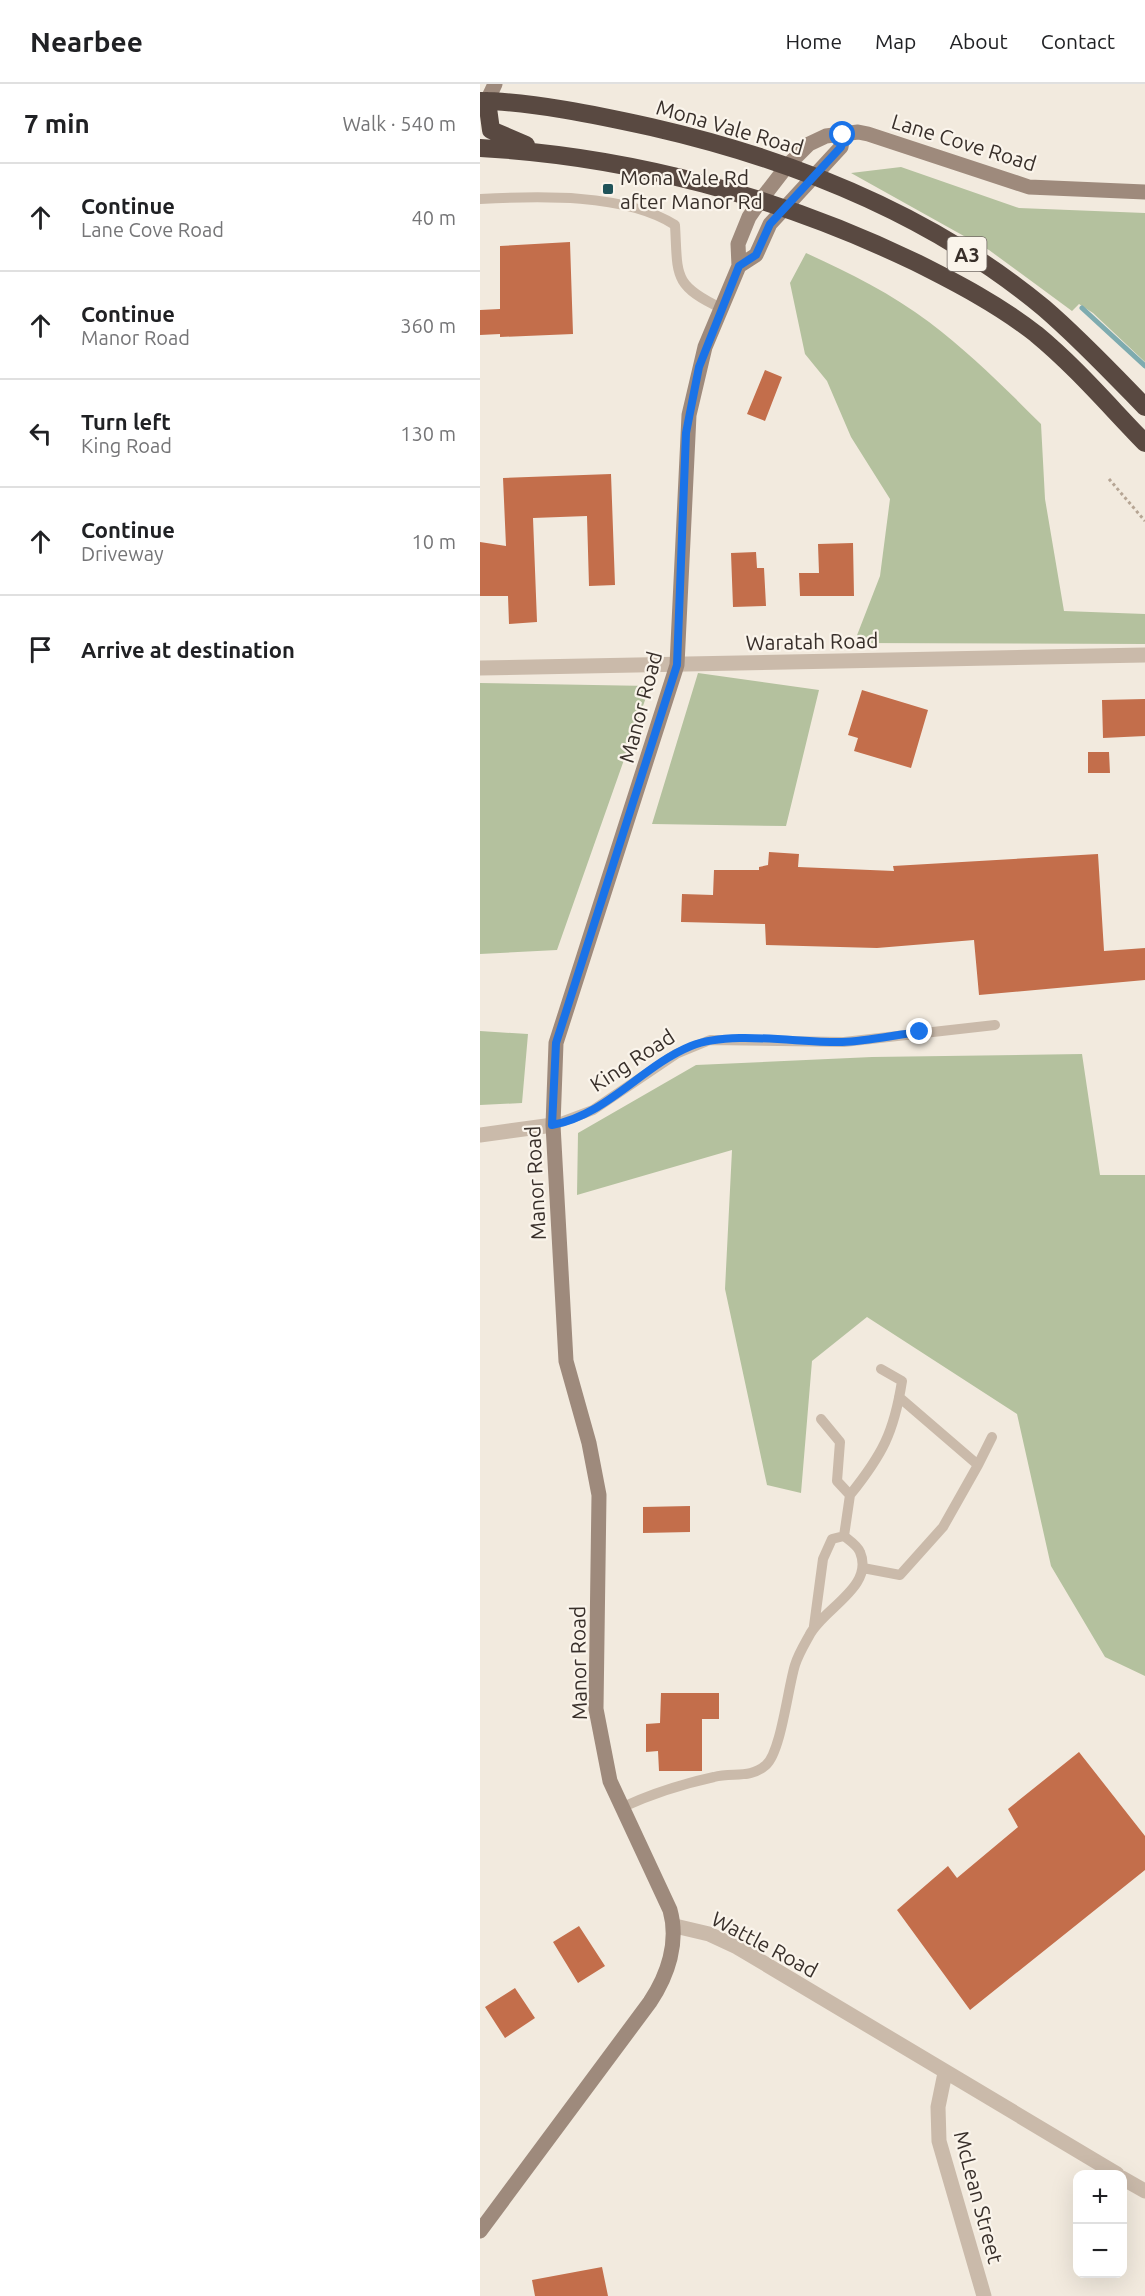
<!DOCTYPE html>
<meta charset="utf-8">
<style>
body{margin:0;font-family:Ubuntu,sans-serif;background:#f2f2f2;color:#202124}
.controls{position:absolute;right:18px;bottom:18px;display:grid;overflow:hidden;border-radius:12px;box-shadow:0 6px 24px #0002}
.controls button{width:54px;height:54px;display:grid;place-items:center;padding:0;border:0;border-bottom:2px solid #e0e0e0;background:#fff;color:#202124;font:30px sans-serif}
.stop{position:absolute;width:18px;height:18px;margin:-14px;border:4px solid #1a73e8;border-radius:50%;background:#fff}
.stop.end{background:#1a73e8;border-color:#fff;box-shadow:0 2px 6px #0008}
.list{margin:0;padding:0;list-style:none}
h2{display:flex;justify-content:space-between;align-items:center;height:78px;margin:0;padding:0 24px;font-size:26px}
h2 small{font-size:20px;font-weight:400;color:#757577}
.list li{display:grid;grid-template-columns:39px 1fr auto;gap:18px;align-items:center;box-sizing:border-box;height:108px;padding:0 24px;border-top:2px solid #e0e0e0}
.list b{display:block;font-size:22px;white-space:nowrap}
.list p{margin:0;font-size:20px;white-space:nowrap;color:#757577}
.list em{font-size:20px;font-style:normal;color:#757577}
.icon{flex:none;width:33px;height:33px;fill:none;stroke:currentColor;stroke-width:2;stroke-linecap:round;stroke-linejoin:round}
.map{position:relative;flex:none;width:665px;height:2212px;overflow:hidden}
header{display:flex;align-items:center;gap:36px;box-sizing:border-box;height:84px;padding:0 30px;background:#fff;border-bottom:2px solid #e0e0e0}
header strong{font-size:28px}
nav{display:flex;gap:33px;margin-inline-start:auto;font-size:21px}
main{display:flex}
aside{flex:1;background:#fff}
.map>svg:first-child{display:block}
.green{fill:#b4c19e}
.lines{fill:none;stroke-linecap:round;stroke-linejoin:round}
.stream{stroke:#7eabaf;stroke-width:5}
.building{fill:#c36e4b}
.path{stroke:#b6a594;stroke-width:3;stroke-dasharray:3 3;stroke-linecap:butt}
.lane{stroke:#cabaaa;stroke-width:10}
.street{stroke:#cabaaa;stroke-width:15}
.secondary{stroke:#9e8a7c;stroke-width:15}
.highway{stroke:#594941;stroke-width:18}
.route{stroke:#1a73e8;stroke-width:8}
.poi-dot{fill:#205359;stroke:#faf4eb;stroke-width:2}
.labels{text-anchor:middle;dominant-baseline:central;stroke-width:4.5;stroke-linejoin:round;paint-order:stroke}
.shield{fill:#faf4eb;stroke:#726a64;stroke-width:1.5}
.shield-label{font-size:20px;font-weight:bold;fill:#382f2a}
.street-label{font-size:21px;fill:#382f2a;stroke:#faf4eb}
.poi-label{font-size:21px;fill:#382f2a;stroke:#faf4eb;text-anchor:start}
</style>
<header>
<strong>Nearbee</strong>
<nav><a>Home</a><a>Map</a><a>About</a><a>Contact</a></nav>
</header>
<main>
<aside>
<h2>7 min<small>Walk · 540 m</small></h2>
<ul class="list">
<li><svg class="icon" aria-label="ahead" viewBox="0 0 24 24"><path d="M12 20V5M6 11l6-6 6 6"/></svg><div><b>Continue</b><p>Lane Cove Road</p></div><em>40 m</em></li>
<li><svg class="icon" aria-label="ahead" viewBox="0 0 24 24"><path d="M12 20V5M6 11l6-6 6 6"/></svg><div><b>Continue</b><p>Manor Road</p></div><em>360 m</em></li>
<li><svg class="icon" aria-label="left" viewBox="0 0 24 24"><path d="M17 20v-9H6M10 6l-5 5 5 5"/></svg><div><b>Turn left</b><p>King Road</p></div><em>130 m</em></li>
<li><svg class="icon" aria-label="ahead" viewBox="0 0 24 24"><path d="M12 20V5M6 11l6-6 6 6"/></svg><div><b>Continue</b><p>Driveway</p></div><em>10 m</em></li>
<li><svg class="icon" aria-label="arrive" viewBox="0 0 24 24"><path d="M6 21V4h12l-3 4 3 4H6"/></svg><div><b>Arrive at destination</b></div></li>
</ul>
</aside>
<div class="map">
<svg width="665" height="2212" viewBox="0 0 665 2212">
<rect width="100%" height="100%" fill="#f2eade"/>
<path class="green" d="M421 83 539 124 665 129V278L613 229 599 220 592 227 509 166 371 89Z
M326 169C368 188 412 210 449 238 490 269 525 304 561 340L565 415 584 527 665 530V560L374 559 400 492 410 415 371 353 347 297 325 270 310 199Z
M218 589 339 606 306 742 172 740Z
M0 599 170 602 77 866 0 870Z
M0 947 48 950 42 1019 0 1021Z
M602 970 620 1091H665V1592L625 1573 571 1482 537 1330 387 1233 332 1277 321 1409 287 1401 245 1205 252 1066 97 1111 98 1049 216 981 392 973Z"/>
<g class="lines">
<path class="stream" d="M602 224 665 282"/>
</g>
<path class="building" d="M90 158 93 250 20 253V250L0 251V226L20 225V162Z
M285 286 302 293 285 337 267 330Z
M131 390 135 501 109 502 107 432 53 434 57 538 29 540 28 512H0V458L26 462 23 394Z
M373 459 374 512H320L319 489H339L338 460Z
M276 468 277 484H284L286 522 253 523 251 469Z
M382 606 448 626 431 684 374 667 378 654 368 651Z
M665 615V652L623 654 622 616Z
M608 668H629L630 689H608Z
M289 768 319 770 318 783 414 787 413 782 618 770 624 867 665 864V896L499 911 494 856 397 864 286 861 285 840 201 838 202 810 233 811 234 786H279V783L288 781Z
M210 1422V1448L163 1449V1423Z
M181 1609H239V1635H222V1687H179L178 1667 166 1668V1640L180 1639Z
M599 1668 665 1752V1786L490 1926 417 1826 468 1782 477 1794 538 1743 528 1725Z
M99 1842 125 1882 98 1899 73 1858Z
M35 1904 55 1934 25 1954 5 1923Z
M122 2183 128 2212H55L52 2196Z"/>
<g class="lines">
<path class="path" d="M629 395 665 437"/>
<path class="lane" d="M0 115C58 112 145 109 195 141 198 191 192 201 241 224
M73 1041 113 1026 196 970 230 956 364 958 515 941
M341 1335 360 1358 357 1397 370 1411 364 1452
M498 1381 512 1353
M370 1411C402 1371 414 1349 422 1297L401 1285
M383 1484 420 1491 463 1443 498 1381 419 1313
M143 1723C173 1709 202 1700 234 1693 253 1688 270 1695 286 1681 301 1668 308 1603 315 1581 318 1571 324 1561 329 1552 342 1525 395 1503 380 1468 378 1462 369 1456 364 1452L352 1455 343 1475 334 1542"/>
<path class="street" d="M0 584 665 571
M0 1051 73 1041
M195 1842 229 1850 257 1863 637 2090
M465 1989 458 2023 459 2057 504 2212
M642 2094 665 2107"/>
<path class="secondary" d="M7 17 15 0
M259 182 276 171 290 140 361 63 363 51
M0 2147 170 1918C188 1891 199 1858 190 1826L130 1697 116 1625 119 1411 109 1359 86 1277 73 1041 76 959 197 581 209 331 225 263 259 182 258 160 269 133 280 117 307 82 329 60 346 52 378 48 388 50 549 103 665 108"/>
<path class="highway" d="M0 17C50 17 121 32 171 43 311 75 452 131 564 224 600 255 632 289 665 323
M7 17 11 46 46 61
M0 64C150 72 300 113 435 178 477 199 519 221 556 250 596 283 629 322 665 359"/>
</g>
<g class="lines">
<path class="route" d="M363 51 361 63 290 140 276 171 259 182 219 283 206 349 197 581 76 959 72 1041C127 1031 162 982 211 962 250 946 319 959 362 958 388 957 414 951 440 948"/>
</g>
<rect class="poi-dot" x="122" y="99" width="12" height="12" rx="3"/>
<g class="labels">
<rect class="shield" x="467.5" y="153" width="39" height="34" rx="4.5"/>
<g class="shield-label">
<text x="487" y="170">A3</text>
</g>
<g class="street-label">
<text transform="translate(250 43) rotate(16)">Mona Vale Road</text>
<text transform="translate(484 58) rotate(17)">Lane Cove Road</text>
<text transform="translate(332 557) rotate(-1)">Waratah Road</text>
<text transform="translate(160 623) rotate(-75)">Manor Road</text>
<text transform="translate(152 976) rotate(-33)">King Road</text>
<text transform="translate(55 1099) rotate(-93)">Manor Road</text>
<text transform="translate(98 1579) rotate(-91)">Manor Road</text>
<text transform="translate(285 1860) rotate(28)">Wattle Road</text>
<text transform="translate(499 2113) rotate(75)">McLean Street</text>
</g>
<g class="poi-label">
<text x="140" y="93">Mona Vale Rd<tspan x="140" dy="24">after Manor Rd</tspan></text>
</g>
</g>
</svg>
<div class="controls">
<button>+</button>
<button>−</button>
</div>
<div class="stop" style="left:363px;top:51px"></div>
<div class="stop end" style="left:440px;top:948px"></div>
</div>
</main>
